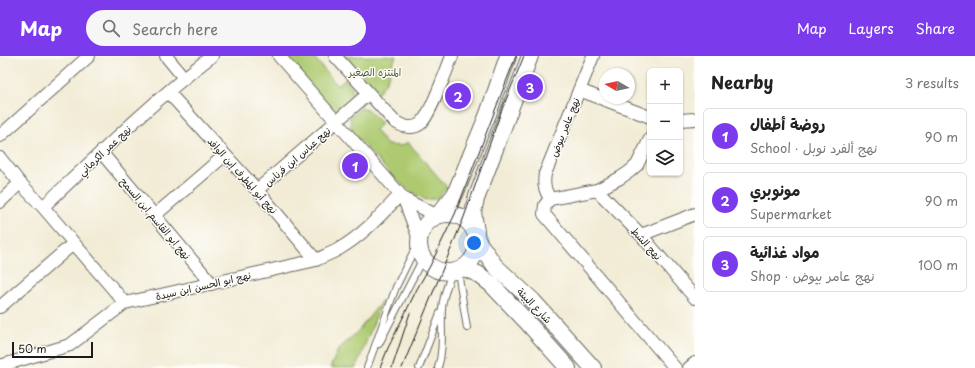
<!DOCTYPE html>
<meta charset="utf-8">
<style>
body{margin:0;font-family:"Playpen Sans","Playpen Sans Arabic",sans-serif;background:#f6f6f6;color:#222}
.controls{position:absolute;right:12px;top:12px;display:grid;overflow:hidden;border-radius:6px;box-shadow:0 1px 3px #0004}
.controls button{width:36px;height:36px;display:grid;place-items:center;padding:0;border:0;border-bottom:1px solid #e0e0e0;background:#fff;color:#222;font:20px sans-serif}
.compass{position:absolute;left:599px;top:12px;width:36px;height:36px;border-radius:50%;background:#fff;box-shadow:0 1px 3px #0004;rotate:279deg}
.scale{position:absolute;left:12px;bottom:10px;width:81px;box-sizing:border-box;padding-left:4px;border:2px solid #1c1c1c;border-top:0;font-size:11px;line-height:14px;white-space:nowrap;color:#1c1c1c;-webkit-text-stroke:3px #fdfcf7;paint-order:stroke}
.you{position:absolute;left:474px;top:187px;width:14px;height:14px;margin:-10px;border:3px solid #fff;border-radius:50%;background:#1a73e8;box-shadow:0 0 0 6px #1a73e833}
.badge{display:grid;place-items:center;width:26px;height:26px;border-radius:50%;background:#7c3aed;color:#fff;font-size:13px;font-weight:700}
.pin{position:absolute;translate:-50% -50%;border:2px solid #fff;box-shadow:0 1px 4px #0006}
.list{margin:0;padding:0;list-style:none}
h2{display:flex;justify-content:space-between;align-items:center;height:52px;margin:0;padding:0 16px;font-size:17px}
h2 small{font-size:13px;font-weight:400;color:#767676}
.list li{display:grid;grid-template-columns:26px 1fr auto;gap:12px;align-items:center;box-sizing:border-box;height:56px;margin:0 8px 8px;padding:0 8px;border:1px solid #e0e0e0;border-radius:6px}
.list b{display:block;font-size:15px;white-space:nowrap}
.list p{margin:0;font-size:13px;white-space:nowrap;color:#767676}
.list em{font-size:13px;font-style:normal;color:#767676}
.icon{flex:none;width:22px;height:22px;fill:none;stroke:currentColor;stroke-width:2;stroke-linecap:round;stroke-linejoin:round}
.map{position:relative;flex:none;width:695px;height:312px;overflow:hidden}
header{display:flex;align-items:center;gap:24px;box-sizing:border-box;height:56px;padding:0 20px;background:#7c3aed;color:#fff}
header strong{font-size:19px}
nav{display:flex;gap:22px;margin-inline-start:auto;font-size:14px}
.search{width:280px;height:36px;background:#f6f6f6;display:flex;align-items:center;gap:10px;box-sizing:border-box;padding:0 14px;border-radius:22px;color:#767676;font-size:15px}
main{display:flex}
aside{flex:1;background:#fff}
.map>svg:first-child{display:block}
.green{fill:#adca70;stroke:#647346}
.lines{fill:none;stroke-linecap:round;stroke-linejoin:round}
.service-casing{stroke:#67655d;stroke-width:8}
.minor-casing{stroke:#67655d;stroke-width:14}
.tertiary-casing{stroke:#67655d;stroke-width:18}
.service{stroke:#fff;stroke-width:6}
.minor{stroke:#fff;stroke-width:12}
.tertiary{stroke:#fff;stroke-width:16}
.tram{stroke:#1c1c1c;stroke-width:1}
.labels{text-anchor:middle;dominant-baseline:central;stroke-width:3;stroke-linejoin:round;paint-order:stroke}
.park-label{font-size:10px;fill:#4f5939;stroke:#fdfcf7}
.street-label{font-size:10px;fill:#1c1c1c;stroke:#fdfcf7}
</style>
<header>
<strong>Map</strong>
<div class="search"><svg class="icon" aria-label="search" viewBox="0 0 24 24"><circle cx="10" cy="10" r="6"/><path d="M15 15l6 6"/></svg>Search here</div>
<nav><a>Map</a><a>Layers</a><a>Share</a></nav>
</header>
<main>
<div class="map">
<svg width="695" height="312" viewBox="0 0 695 312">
<rect width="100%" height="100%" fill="#fdfcf7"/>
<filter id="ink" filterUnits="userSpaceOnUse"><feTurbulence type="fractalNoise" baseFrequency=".025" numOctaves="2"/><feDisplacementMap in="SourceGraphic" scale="8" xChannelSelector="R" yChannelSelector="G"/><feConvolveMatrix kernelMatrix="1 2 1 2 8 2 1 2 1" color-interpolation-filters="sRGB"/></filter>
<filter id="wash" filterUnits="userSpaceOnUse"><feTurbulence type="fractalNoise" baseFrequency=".012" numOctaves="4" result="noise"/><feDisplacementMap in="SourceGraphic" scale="16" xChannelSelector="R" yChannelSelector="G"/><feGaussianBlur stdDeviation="0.9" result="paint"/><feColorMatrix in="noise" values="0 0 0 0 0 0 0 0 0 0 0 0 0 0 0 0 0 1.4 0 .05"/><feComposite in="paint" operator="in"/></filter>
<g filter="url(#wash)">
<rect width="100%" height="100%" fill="#f2ecd6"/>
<path class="green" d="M285 0H313L337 29 345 23 352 31V44L341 54 332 53Z
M343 0H396L386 26 376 39Z
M360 52 368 54 382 67 375 74 387 89 401 90 408 86 447 131 438 142 426 144 411 136 395 123 351 75 350 61Z
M382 245 356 312H330L338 294 358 275Z"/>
</g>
<g filter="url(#ink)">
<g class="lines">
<defs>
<path id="service" d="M458 215 467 272
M379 288 423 202
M367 312 396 231 418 186
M419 312 440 257
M438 312C444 292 441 273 442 252 443 239 448 228 452 216"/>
<path id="minor" d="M166 0 184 22
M279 0 404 143
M335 0 394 65C401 70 412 74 420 68 429 62 447 13 452 0
M579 34 650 61
M168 36 257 134 316 204
M680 64 695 63
M0 80 89 0
M650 83 637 109 629 116 620 122 597 134 550 143 545 149 544 158 675 312
M101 96 212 228
M0 102 20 127
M257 134 368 38
M597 134 641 179 695 242
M550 143C545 134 543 129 545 118L593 0
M0 146 20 127 43 151C98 99 152 46 212 0
M43 151 125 247
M154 160 225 99
M641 179 695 158
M419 183 404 143 436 159
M0 251 74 187
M0 310 70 289 125 247 316 204C324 200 332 197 339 193 363 179 381 159 400 139
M689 312 695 307"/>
<path id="tertiary" d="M419 187a29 29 0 1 1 58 0a29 29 0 1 1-58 0Z
M439 158 455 138 488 58 508 0
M476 176 473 156 476 143 530 0
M477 184 495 210 533 245 593 312
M464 212 478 218 491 228 527 266 568 312"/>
</defs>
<use href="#service" class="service-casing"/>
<use href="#minor" class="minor-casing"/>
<use href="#tertiary" class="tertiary-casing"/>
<use href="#service" class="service"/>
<use href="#minor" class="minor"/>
<use href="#tertiary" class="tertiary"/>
<path class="tram" d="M380 312 388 292 417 233 430 210 455 158 516 0
M392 312 410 257
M402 312 464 161 501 56 524 0"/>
</g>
</g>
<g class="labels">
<g class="park-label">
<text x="375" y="15">المنتزه الصغير</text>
</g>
<g class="street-label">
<text transform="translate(564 71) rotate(-68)">نهج عامر بيوض</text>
<text transform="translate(104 94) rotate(-43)">نهج عمر الكرماني</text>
<text transform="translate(297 100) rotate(-41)">نهج عباس ابن فرناس</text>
<text transform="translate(243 119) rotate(48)">نهج أبو المطرف إبن الوافد</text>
<text transform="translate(156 162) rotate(50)">نهج ابو القاسم ابن السمح</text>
<text transform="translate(647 187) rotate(48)">نهج الشط</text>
<text transform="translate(203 229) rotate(-13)">نهج ابو الحسن ابن سيدة</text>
<text transform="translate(535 249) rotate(46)">شارع البيئة</text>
</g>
</g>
</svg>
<div class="controls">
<button>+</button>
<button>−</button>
<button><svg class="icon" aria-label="layers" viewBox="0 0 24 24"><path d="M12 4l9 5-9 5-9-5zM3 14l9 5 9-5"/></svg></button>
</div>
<svg class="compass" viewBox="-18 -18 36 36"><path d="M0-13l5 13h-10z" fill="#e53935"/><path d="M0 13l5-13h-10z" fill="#767676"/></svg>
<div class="scale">50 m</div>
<div class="you"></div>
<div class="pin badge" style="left:355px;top:110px">1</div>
<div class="pin badge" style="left:458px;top:40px">2</div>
<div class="pin badge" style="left:530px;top:31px">3</div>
</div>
<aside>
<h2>Nearby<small>3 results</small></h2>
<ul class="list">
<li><span class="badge">1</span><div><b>روضة أطفال</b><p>School · نهج ألفرد نوبل</p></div><em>90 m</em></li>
<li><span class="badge">2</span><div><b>مونوبري</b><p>Supermarket</p></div><em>90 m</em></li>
<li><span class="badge">3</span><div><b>مواد غذائية</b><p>Shop · نهج عامر بيوض</p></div><em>100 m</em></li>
</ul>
</aside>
</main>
